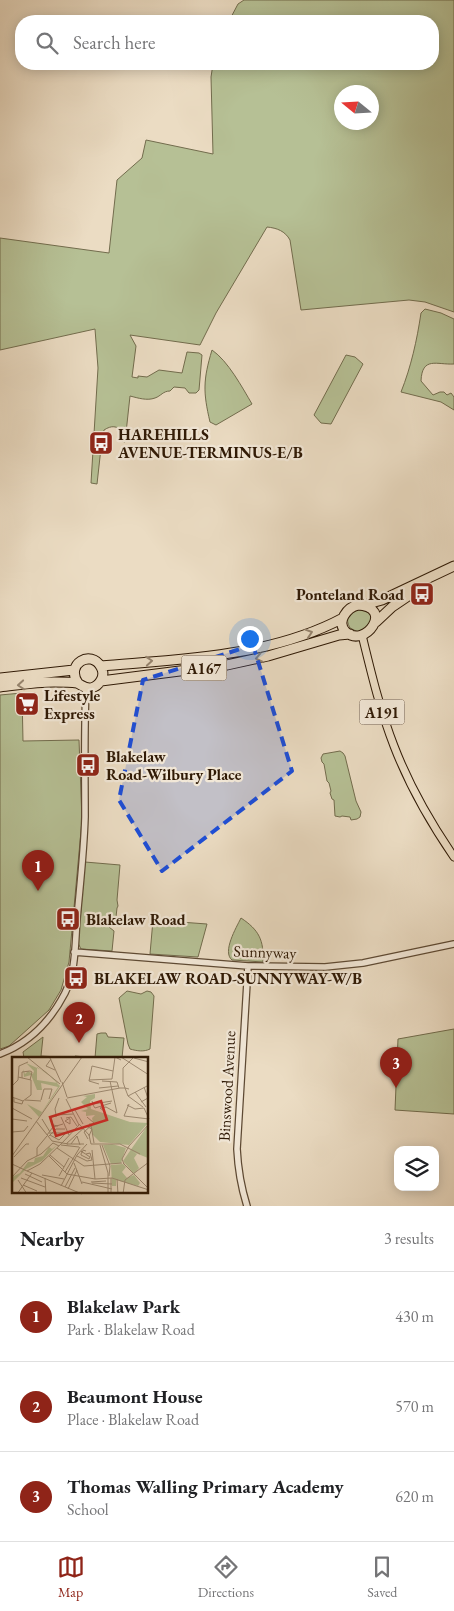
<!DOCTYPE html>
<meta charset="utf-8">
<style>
body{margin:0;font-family:"EB Garamond",serif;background:#f2f2f2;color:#202124}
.controls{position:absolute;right:15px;bottom:15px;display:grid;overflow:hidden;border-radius:10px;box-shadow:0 2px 12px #0003}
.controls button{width:45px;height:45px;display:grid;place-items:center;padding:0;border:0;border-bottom:1px solid #e0e0e0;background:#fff;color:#202124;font:25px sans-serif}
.compass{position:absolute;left:334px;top:85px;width:45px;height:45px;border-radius:50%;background:#fff;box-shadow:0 2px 12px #0003;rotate:288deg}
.you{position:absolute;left:249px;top:638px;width:18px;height:18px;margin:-12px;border:4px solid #fff;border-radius:50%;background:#1a73e8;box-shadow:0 0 0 8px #1a73e833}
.badge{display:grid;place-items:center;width:32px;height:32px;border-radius:50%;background:#8f2418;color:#fff;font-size:16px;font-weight:700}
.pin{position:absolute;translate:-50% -41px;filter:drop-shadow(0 1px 2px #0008)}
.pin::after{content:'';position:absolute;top:26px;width:18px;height:15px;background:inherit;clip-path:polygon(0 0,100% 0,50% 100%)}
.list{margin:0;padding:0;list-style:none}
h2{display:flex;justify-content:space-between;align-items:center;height:65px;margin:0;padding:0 20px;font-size:21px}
h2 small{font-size:16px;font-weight:400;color:#757577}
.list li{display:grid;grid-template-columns:32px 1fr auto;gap:15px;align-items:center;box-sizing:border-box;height:90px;padding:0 20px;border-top:1px solid #e0e0e0}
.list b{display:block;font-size:19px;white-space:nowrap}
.list p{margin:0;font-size:16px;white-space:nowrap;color:#757577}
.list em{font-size:16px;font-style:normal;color:#757577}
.icon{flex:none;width:28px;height:28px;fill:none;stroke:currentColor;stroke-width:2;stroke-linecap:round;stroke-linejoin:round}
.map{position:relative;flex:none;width:454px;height:1206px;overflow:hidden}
.search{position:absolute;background:#fff;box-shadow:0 2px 12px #0003;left:15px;right:15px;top:15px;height:55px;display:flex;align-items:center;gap:12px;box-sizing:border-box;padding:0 18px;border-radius:20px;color:#757577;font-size:19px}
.sheet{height:335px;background:#fff}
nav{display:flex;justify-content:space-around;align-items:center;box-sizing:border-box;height:70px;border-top:1px solid #e0e0e0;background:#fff;font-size:14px;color:#757577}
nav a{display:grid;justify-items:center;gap:2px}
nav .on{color:#8f2418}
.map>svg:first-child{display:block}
.green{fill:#b6c095;stroke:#726c4d;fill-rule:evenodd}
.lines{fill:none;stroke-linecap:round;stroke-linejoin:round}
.minor-casing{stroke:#5e4a34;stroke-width:8}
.major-casing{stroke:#2f1905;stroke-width:9}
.highway-casing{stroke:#2f1905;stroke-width:11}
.minor{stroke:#f2e8d8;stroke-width:5.5}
.major{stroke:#ebdcc3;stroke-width:7}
.highway{stroke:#ebdcc3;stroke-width:9}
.oneway{stroke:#96846e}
.marked{fill:#1d4ed8;fill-opacity:0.2;stroke:#1d4ed8;stroke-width:4;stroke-dasharray:10 6;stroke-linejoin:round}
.labels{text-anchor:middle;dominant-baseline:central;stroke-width:4.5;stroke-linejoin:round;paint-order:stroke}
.shield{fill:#f2e8d8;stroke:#6a5744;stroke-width:1}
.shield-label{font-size:15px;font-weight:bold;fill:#2f1905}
.poi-label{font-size:16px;font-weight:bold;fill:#2f1905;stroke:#f2e8d8;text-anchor:start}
.street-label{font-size:16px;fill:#2f1905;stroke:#f2e8d8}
.inset-road{fill:none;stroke:#a08e77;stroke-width:1}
.view{fill:#d62828;fill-opacity:0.15;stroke:#d62828;stroke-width:2.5}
.inset-edge{fill:none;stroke:#2f1905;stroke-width:2.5}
</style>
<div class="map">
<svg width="454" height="1206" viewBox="0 0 454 1206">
<rect width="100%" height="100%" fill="#ebdcc3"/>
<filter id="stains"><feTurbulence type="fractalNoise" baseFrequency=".004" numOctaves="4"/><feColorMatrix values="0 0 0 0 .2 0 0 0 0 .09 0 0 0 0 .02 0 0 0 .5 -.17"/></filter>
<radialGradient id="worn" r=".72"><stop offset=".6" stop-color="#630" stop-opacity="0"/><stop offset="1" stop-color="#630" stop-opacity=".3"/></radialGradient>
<path class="green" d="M244 0H454V312L425 302 409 300 301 310 290 240C285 231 277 228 267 227L216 313 200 345 130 335 136 346 132 377 138 378V376L147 377 159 370 182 373 187 352 199 353 202 355 199 390 196 393H189L185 388 174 387 170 391C163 391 161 396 155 398 147 401 138 398 130 396L125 442 121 441 123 431C116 426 112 425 104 430L102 439 97 484 91 483 98 368 95 329 0 350V238L109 253 117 180 142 158 146 140 213 154 211 77 213 64H433V21H229L238 4ZM342 92H372V122H342Z
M425 309 441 313 454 319V364C437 365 422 356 421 381L433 395 440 392H444L447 395 451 393 454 397V410L441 402 401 392C411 367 417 340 421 313Z
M212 350C228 361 242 387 252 404L216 425 210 422C203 392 203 380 212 350Z
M346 355 355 357 363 364 331 424 321 423 314 415Z
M357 609C366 608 368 611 372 618L368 628 358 632 350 628C345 619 348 613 357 609Z
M22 693 23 741 79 740 82 820 69 962 61 990 49 1010 9 1046 0 1049V695Z
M340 751 343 753 345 756 356 801 361 812 360 817 357 819 351 820 350 817 342 816 340 817 335 816 334 800 332 799 330 793 331 791 329 783 327 781 324 764 322 762 321 758 323 754Z
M85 862 120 865 117 900 118 906 117 908 116 917 109 927 114 931 112 951 81 949 78 943Z
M241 918C259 930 264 940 263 962L232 960C222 952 236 928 241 918Z
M153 920 207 924 198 957 150 954Z
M127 991 141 994 147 991 151 992 154 996 150 1049C144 1052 137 1051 130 1049L128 1044 119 998Z
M454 1029V1114L395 1110 398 1039Z
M101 1033H106L108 1037 124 1038 122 1058H75V1056L95 1058 97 1034Z
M43 1037 41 1056 74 1058H24L23 1052Z"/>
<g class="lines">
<defs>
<path id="minor" d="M74 952 248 966 325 967 363 963 454 944
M0 1054C29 1043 50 1022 65 993 76 971 75 944 77 919 80 885 84 851 85 817 85 774 84 731 86 688
M247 1206C241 1187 238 1169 237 1149L248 966"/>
<path id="major" d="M362 635C371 672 380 710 394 746 409 785 430 822 454 857"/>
<path id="highway" d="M358 605C395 607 365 649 346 632 335 622 348 607 358 605Z
M364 605 382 600 454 566
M376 622 392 607 423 586
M101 666C181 659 270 657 343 618
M0 678 74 670
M101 681 227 665 268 656 339 635 350 634
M0 687C18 685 36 682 54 682 60 682 70 682 77 683 82 685 85 689 91 688 100 686 106 675 101 667 91 649 65 664 78 683"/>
</defs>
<use href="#minor" class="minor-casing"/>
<use href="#major" class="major-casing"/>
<use href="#highway" class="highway-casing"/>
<use href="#minor" class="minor"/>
<use href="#major" class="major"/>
<use href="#highway" class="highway"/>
</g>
<defs><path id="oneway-chevron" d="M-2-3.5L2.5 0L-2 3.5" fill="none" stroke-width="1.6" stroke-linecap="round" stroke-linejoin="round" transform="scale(1.25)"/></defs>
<g class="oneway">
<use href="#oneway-chevron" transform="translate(309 633) rotate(-18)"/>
<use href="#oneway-chevron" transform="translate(259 658) rotate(168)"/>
<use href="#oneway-chevron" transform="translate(149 661) rotate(-5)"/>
<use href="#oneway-chevron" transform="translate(21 685) rotate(175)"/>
</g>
<path class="marked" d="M253 645 292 771 162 871 119 800 143 680Z"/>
<defs>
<symbol id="bus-square" viewBox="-11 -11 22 22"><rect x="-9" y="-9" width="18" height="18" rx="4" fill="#8f2418" stroke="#f2e8d8"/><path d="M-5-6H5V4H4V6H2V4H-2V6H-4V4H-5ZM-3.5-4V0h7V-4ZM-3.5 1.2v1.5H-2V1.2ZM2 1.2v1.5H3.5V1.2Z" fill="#fff"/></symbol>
<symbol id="supermarket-square" viewBox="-11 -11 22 22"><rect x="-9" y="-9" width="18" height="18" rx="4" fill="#8f2418" stroke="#f2e8d8"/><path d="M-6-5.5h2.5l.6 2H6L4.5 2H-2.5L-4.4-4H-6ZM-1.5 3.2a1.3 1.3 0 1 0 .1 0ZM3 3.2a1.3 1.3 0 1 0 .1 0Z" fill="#fff"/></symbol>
</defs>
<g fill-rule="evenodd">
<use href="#bus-square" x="87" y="429" width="28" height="28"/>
<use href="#bus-square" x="408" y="580" width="28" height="28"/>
<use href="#supermarket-square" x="13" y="690" width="28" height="28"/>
<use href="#bus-square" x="74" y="751" width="28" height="28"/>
<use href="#bus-square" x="54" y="905" width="28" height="28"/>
<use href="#bus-square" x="62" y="964" width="28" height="28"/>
</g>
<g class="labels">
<g class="shield">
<rect x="181.5" y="655.5" width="45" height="25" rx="4"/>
<rect x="359.5" y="699.5" width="45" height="25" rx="4"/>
</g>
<g class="shield-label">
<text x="204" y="668">A167</text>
<text x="382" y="712">A191</text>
</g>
<g class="poi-label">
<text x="118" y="434">HAREHILLS<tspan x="118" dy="18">AVENUE-TERMINUS-E/B</tspan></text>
<text x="404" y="594" text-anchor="end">Ponteland Road</text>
<text x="44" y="695">Lifestyle<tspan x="44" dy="18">Express</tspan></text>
<text x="106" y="756">Blakelaw<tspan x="106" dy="18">Road-Wilbury Place</tspan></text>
<text x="86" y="919">Blakelaw Road</text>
<text x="94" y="978">BLAKELAW ROAD-SUNNYWAY-W/B</text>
</g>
<g class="street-label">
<text transform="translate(265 952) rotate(2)">Sunnyway</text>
<text transform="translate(227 1086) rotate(-87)">Binswood Avenue</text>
</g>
</g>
<g transform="translate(12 1057)">
<rect width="136" height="136" fill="#ebdcc3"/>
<path d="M14 6 34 15 48 29 27 60 15 47 30 55 46 30 29 26 30 33H25L19 18 12 20 11 12 13 17 16 14 21 17 22 14ZM25 10 41 21 46 26 25 23ZM83 37V41L78 44 79 52 118 65 136 66 117 88 88 85 81 78 77 66H81L80 61 83 58 74 59V55L69 54 76 52 69 45 75 40 71 39ZM136 68V101L121 95 125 97 122 101 127 111 122 117 111 104ZM100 87 114 91 109 106 99 107 91 88ZM45 88 30 104 14 112 0 126V120L8 116 16 105H22L23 101 31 99 37 90 40 92ZM111 107 114 110 110 115 115 121 122 118 128 126 126 129 104 123V129H100L99 108Z" fill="#b6c095" fill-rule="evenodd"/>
<path class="inset-road" d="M15 0 48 27M109 0 137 18M38 1 49 25M122 1 137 5M39 2 34 9 43 13M80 9 77 24 87 27M80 9 101 14M10 21V15L18 14 20 15 18 23M77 23 100 22 103 0 109 3M90 24 105 25 107 31M98 24 105 56M50 25 55 40M0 29 6 23 7 9 16 5M87 31 106 29M117 32 113 31 111 25V11L122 0M123 35 134 50M116 39 131 50M116 39 137 28M0 40 11 44 19 38V23L6 20M2 41V45L10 47 11 44M47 41 43 52 44 58 61 57M55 41 108 31H113L116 39M54 42 67 68M13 43 29 44M29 43 32 32H40L37 42M80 44 81 47 100 44M129 45 136 41 132 30M117 47 112 59 137 62M81 48 83 51 99 46M115 48 123 52 132 51 137 62M0 51 20 62M63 53 71 67M92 54 88 51 94 50 105 56M45 59 39 60 41 68 46 69M49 60 57 78M75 60 82 66 72 75 76 82M54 61 59 60 65 69M0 62 15 64M30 62 38 75M58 62V67L53 64 58 61M24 64 40 84 56 87M67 67 77 78 79 87H108L128 97M79 68 82 86M0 75 12 74 16 69M37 76H53M35 78 41 70 51 67M38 78 47 83 53 77M37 79 44 72H53M50 86 67 68M54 87 74 69 80 72 77 79M55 87H72M59 87 65 79 68 88M49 88 67 90M88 88 96 116V137M90 88 98 109 97 119M45 91 72 109 110 106M80 93 83 122M69 94 70 95 72 96 78 100 77 102 69 98V97L70 95 71 94V93L74 94M38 98 52 110M0 99 70 0M25 99V91L35 79M37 99 55 117 83 122 100 121 137 133M65 99 75 104 80 103 78 96 74 97M2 100 14 87H17M62 106 70 127M111 106 137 132M0 107 15 114M112 107 110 102 117 89 137 67M15 114 70 137M15 114 28 107 50 86M53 115 68 90M13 117 30 125M30 118 52 122M47 119 57 101M0 120 15 104 29 97 41 86 47 89M9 121 33 130M33 121 34 137M105 122 106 137M6 123 15 137M70 125 100 132M79 125 94 124M80 126 100 127M11 128 25 134M49 129 65 98 75 87M53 130 63 111M56 132 65 113M5 137 20 116M99 137V121M111 137 113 123 137 105"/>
<path class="view" d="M89 44 95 63 44 79 38 60Z"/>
<rect width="136" height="136" class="inset-edge"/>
</g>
<rect width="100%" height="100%" filter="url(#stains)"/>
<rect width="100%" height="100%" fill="url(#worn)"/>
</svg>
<div class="controls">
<button><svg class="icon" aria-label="layers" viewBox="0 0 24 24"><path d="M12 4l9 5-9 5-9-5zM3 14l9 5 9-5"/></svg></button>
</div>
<svg class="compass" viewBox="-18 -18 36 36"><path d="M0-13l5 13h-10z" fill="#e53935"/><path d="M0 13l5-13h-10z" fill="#757577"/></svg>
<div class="you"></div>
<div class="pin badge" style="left:38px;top:891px">1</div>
<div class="pin badge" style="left:79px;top:1043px">2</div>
<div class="pin badge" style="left:396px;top:1088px">3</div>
<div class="search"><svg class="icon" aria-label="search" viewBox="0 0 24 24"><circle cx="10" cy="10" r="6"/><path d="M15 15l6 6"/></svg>Search here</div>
</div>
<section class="sheet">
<h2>Nearby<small>3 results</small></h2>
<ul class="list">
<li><span class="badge">1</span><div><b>Blakelaw Park</b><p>Park · Blakelaw Road</p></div><em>430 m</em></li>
<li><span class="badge">2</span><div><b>Beaumont House</b><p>Place · Blakelaw Road</p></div><em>570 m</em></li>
<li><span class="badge">3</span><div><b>Thomas Walling Primary Academy</b><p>School</p></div><em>620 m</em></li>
</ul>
</section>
<nav>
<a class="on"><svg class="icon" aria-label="map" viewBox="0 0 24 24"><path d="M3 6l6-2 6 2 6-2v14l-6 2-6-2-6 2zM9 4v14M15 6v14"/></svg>Map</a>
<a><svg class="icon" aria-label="directions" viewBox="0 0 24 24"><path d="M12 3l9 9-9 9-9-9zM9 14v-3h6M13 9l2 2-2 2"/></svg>Directions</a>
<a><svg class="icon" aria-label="saved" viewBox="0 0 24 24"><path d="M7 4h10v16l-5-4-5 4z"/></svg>Saved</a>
</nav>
